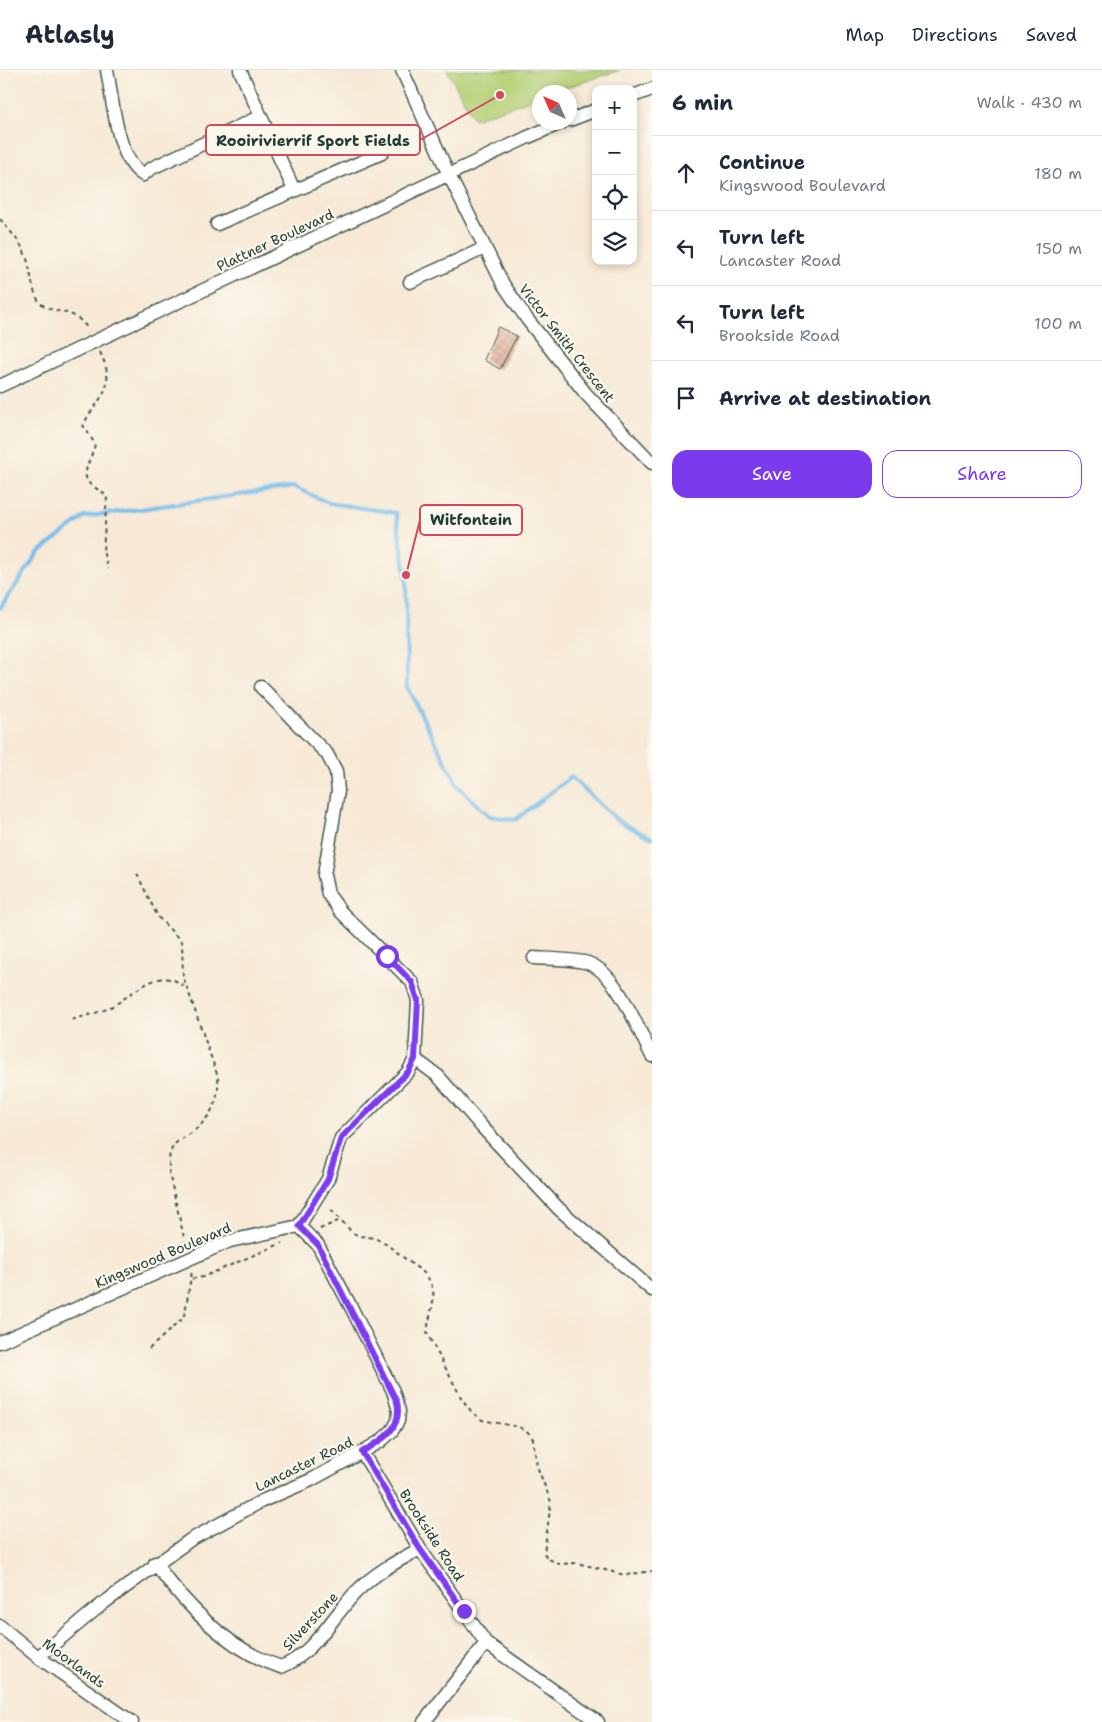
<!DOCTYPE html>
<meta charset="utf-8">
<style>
body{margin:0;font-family:"Shantell Sans",sans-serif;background:#f2f2f3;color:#1f2937}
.controls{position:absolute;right:15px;top:15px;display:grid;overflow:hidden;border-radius:10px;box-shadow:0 2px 8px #0003}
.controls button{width:45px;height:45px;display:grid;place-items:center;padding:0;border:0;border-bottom:1px solid #e0e1e3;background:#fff;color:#1f2937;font:25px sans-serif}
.compass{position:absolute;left:532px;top:15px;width:45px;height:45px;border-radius:50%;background:#fff;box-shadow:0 2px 8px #0003;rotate:315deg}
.stop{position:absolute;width:15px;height:15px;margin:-11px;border:4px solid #7c3aed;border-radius:50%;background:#fff}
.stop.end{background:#7c3aed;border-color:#fff;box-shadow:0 1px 5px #0008}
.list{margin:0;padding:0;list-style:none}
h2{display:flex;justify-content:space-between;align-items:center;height:65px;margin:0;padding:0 20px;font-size:21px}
h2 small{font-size:16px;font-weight:400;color:#747a83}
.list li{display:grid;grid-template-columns:32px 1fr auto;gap:15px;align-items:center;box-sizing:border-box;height:75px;padding:0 20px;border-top:1px solid #e0e1e3}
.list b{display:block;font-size:19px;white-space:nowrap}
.list p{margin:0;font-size:16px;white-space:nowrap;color:#747a83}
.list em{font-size:16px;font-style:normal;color:#747a83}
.actions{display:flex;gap:10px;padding:15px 20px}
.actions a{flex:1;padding:11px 0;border:1px solid #7c3aed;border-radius:15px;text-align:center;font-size:18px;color:#7c3aed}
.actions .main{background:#7c3aed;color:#fff}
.icon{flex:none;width:28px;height:28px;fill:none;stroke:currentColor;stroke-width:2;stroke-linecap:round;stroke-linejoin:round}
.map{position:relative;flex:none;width:652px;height:1652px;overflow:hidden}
header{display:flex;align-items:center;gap:30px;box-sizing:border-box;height:70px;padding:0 25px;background:#fff;border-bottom:1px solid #e0e1e3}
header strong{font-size:24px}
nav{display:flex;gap:28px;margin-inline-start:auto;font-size:18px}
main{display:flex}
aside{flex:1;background:#fff}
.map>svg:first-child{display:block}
.garden{fill:#b4cf75;stroke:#6a8654}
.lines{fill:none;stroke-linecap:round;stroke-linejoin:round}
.stream{stroke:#71bcea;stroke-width:4}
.building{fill:url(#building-cross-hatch)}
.minor-casing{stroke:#3f574c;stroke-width:15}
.path{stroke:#3f574c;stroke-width:2;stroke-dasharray:4 4;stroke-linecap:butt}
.minor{stroke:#fff;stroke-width:12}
.minor-bridge-casing{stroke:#3f574c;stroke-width:15;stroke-linecap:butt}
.minor-bridge{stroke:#fff;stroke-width:12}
.route{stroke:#7c3aed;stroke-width:6}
.labels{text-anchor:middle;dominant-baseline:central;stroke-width:4.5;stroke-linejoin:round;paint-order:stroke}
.street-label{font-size:14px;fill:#1f3d34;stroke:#fbf7ec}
.leader{fill:none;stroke:#d1495b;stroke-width:2}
.callout-dot{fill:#d1495b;stroke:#fbf7ec;stroke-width:2}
.callout{fill:#fbf7ec;stroke:#d1495b;stroke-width:2}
.callout-label{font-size:15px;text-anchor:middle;font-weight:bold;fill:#1f3d34}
</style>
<header>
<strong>Atlasly</strong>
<nav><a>Map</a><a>Directions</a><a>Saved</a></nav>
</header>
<main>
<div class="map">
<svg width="652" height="1652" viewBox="0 0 652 1652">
<defs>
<pattern id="building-cross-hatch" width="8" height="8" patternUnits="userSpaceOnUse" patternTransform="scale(1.25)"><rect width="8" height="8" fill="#dda28d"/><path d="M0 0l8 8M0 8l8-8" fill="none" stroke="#b38574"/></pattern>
</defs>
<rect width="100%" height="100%" fill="#fbf7ec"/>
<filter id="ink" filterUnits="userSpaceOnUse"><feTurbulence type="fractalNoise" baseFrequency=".02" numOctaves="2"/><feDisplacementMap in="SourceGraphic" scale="10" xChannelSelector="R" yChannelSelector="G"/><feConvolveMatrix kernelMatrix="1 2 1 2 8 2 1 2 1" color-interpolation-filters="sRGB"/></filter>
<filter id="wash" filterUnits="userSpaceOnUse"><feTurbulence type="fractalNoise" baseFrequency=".0096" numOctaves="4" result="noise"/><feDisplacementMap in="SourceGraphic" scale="20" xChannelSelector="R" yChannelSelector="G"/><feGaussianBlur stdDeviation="1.12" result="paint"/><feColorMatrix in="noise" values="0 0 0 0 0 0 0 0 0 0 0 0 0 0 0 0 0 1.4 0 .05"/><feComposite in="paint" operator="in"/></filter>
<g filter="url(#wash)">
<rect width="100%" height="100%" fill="#f7e9d6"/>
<path class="garden" d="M447 0H620L553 22H540L539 27 474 49Z"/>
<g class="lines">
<path class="stream" d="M0 538 38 483 84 447 294 417 329 433 396 443 406 505 407 617 458 716 489 746 515 750 571 707 618 751 652 768"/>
</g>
<g id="blocks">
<path class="building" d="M498 257 517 266 500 299 484 290Z"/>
</g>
</g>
<g filter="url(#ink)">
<use href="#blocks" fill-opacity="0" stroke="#3f574c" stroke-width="1"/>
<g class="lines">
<defs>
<path id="minor" d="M107 0C113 30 116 88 143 105L150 99 261 46
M240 0 294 120
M402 0 449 105 503 214 527 249 586 324 652 393
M633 26 652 19
M570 50 596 40
M217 154 382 83
M410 212 485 178
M104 267 526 68 563 52
M0 316 87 275
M534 888C551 889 568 889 584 892 616 898 638 960 652 986
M415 989 438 1006 483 1058 559 1139 652 1220
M0 1272 230 1171 299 1156 328 1109 341 1068 408 1002 415 989 418 930 412 912 341 842 328 824 324 805 338 721 336 701 327 684 261 617
M362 1382 420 1479 486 1573 598 1652
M155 1493C187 1537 228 1580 281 1597 312 1586 334 1545 356 1522 375 1503 397 1491 420 1479
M0 1556 38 1587 132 1652
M38 1587 101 1535 190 1470 262 1431 311 1410 362 1382 381 1371 392 1361 398 1351 399 1341 393 1321 352 1239 318 1175 299 1156
M424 1652 486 1573"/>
</defs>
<use href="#minor" class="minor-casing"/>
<path class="path" d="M0 149C9 161 20 170 25 184 32 199 30 219 40 233 58 247 71 235 89 260
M100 282C118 319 99 326 83 355L95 374C93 387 78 405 91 415 97 420 103 421 107 427L103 481 108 499
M137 804 158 847 182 872 183 906 218 1007C220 1032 209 1051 188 1065 183 1068 176 1071 173 1077 168 1084 169 1094 169 1103L186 1176
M72 950C84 946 98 943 109 938 133 926 158 893 185 917
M331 1140 353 1163 360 1166 375 1168 386 1174 424 1203C442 1223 429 1240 427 1263L462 1329 471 1341 482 1350 519 1357 528 1362 533 1369 537 1396 551 1432 544 1483 547 1488 559 1494 577 1493 625 1505 652 1501
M320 1159 340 1150
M192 1209 203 1207 282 1173
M149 1279 182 1249 185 1243 192 1201"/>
<use href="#minor" class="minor"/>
<defs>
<path id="minor-bridge" d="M87 275 104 267"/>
</defs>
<use href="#minor-bridge" class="minor-bridge-casing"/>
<use href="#minor-bridge" class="minor-bridge"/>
</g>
</g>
<g class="lines" filter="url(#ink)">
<path class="route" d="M387 886 412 912 418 930 415 989 408 1002 341 1068 328 1109 299 1156 318 1175 397 1332C403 1358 383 1370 362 1382L420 1479 464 1541"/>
</g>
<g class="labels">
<g class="street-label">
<text transform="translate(275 170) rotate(-25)">Plattner Boulevard</text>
<text transform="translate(567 273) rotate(52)">Victor Smith Crescent</text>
<text transform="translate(163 1185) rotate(-23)">Kingswood Boulevard</text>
<text transform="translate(304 1394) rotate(-26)">Lancaster Road</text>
<text transform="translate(432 1465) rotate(57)">Brookside Road</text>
<text transform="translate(310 1551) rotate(-47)">Silverstone</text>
<text transform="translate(74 1593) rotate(36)">Moorlands</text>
</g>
</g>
<path class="leader" d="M500 25L420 70M406 505L420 450"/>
<g class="callout-dot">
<circle cx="500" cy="25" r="5"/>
<circle cx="406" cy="505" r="5"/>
</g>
<g class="callout">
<rect x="206" y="55" width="214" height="30" rx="5"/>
<rect x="420" y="435" width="102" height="30" rx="5"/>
</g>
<g class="callout-label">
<text x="313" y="76">Rooirivierrif Sport Fields</text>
<text x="471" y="455">Witfontein</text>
</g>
</svg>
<div class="controls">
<button>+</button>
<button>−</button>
<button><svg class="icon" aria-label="locate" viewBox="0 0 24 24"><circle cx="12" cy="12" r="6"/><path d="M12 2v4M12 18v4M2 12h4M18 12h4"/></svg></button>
<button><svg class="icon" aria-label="layers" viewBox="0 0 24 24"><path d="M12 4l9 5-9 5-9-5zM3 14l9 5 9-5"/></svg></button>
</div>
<svg class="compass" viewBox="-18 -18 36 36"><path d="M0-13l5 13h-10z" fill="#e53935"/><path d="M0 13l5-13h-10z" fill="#747a83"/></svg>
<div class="stop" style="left:387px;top:886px"></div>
<div class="stop end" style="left:464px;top:1541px"></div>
</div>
<aside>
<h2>6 min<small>Walk · 430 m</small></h2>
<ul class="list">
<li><svg class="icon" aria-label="ahead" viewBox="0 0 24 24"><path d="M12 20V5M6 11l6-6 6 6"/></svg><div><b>Continue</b><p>Kingswood Boulevard</p></div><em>180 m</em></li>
<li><svg class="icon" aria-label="left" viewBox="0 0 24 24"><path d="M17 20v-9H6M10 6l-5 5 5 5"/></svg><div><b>Turn left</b><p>Lancaster Road</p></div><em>150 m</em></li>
<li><svg class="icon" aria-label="left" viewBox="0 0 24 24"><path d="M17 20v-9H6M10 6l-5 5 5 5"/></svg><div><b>Turn left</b><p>Brookside Road</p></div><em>100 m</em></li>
<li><svg class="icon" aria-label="arrive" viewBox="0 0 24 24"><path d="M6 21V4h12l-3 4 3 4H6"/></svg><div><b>Arrive at destination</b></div></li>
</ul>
<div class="actions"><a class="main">Save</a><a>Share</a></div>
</aside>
</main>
